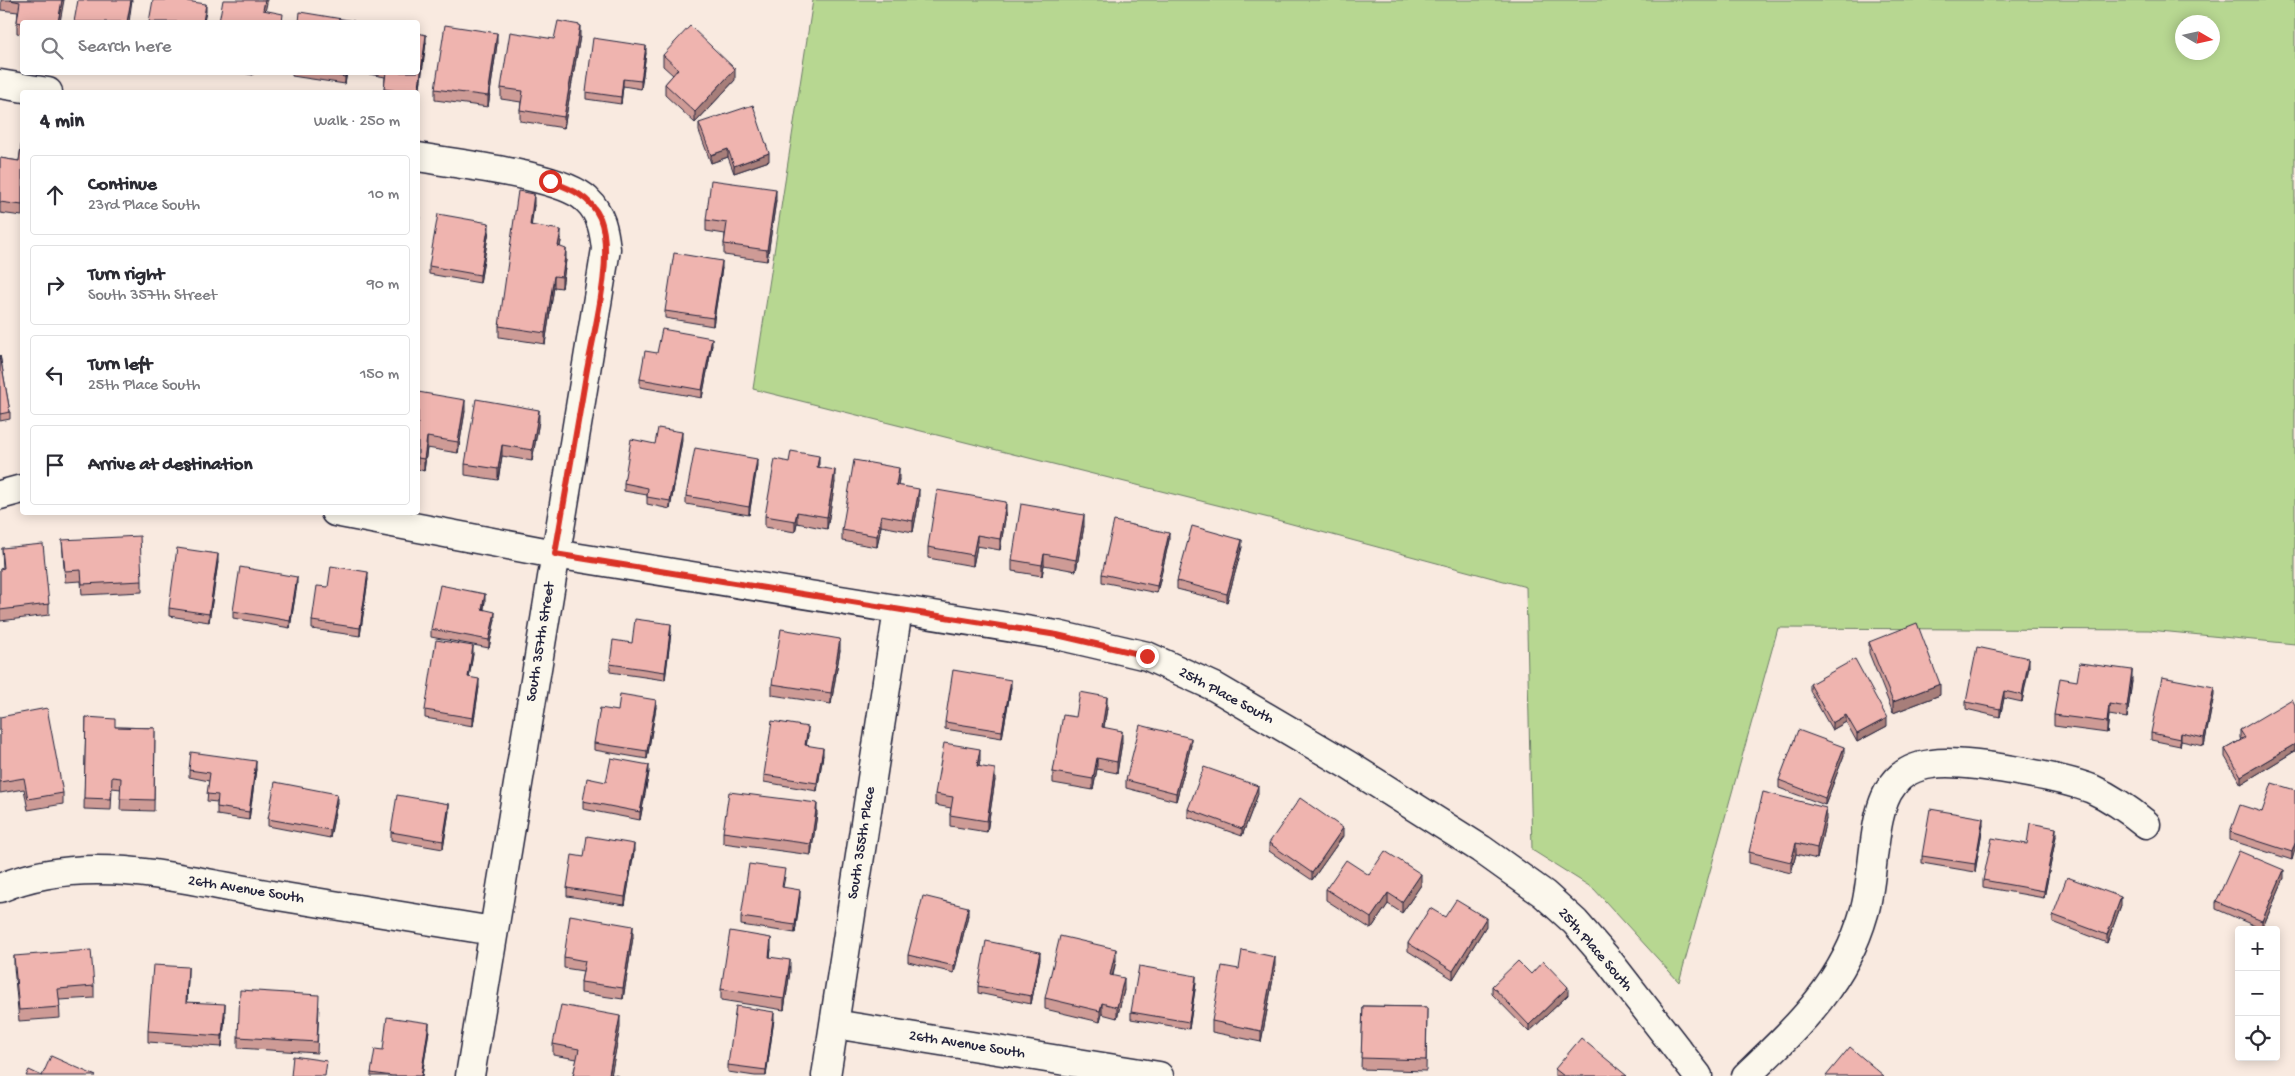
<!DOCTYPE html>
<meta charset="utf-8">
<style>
body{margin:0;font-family:"Gochi Hand",sans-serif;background:#f2f2f3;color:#2b2b33}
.controls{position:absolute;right:15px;bottom:15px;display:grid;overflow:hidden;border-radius:5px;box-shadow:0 2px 12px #0003}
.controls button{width:45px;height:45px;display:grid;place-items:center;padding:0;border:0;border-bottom:1px solid #e1e1e2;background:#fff;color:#2b2b33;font:25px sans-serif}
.compass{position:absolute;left:2175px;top:15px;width:45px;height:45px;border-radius:50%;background:#fff;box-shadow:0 2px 12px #0003;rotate:99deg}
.stop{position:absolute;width:15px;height:15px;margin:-11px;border:4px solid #d93025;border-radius:50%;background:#fff}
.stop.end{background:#d93025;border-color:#fff;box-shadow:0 1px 5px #0008}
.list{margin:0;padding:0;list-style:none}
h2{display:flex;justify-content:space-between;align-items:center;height:65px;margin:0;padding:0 20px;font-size:21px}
h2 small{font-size:16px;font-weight:400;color:#7c7c81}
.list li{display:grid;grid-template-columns:32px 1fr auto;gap:15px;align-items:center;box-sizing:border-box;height:80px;margin:0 10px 10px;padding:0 10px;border:1px solid #e1e1e2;border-radius:5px}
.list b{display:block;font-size:19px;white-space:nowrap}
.list p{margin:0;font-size:16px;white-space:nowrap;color:#7c7c81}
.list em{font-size:16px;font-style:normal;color:#7c7c81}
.icon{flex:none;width:28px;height:28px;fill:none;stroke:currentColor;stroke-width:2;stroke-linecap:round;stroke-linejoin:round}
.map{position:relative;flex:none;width:2295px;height:1076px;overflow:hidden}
.search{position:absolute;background:#fff;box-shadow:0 2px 12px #0003;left:20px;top:20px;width:400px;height:55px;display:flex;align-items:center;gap:12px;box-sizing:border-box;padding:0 18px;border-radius:5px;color:#7c7c81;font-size:19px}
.panel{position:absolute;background:#fff;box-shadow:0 2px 12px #0003;left:20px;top:90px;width:400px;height:425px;border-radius:5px}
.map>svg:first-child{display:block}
.green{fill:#b7d791;stroke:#6c7c66;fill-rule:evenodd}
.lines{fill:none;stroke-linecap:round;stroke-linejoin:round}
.minor-casing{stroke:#22223b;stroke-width:31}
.minor{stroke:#fbf7ec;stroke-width:28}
.wall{fill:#ce9b96;stroke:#22223b}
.shaded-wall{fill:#a77e7a;stroke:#22223b}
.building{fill:#efb4af;stroke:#22223b}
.route{stroke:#d93025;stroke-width:6}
.labels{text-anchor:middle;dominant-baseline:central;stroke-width:5;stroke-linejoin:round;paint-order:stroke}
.street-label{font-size:15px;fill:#22223b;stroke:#fbf7ec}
</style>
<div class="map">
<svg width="2295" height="1076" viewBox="0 0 2295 1076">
<rect width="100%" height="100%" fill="#f9eae0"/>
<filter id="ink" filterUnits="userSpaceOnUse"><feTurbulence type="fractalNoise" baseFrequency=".02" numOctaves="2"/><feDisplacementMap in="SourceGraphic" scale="10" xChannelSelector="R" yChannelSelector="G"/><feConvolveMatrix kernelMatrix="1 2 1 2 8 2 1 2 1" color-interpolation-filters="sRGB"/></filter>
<g filter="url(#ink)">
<path class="green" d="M813 0H2295V644L2149 630 1778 628 1679 982 1594 889 1532 850 1526 587 1277 520 753 389ZM2182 22H2212V52H2182Z"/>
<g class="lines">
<defs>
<path id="minor" d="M0 84 48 92
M418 157C456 164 562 175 587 200 601 213 604 231 606 249L470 1076
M0 495 22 489
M335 512 555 554 1057 635 1147 656 1215 687 1348 765 1481 849 1544 894 1575 922 1608 960 1698 1076
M0 888C87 851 183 880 272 895 346 907 420 919 493 931
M834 1024 1159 1076
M826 1076 898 610
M1746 1076C1797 1027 1844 984 1864 913 1875 878 1871 811 1893 785 1902 772 1917 766 1932 764 1964 759 2061 777 2092 789 2112 798 2129 810 2146 824"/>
</defs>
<use href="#minor" class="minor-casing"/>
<use href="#minor" class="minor"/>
</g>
<path class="wall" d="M1 0H64L22 22V34L17 33V22L18 12 1 10Z
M580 36 564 128 520 121V110L521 102 501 99V88L554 39Z
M426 42 418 102V92H384L385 77 369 74V72H418Z
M497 44 488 107 435 100V89Z
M646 53 641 89 623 86 621 104 586 99V92Z
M663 55 735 80 695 123 665 95V84L673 75 663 66Z
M239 72H253V75Z
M292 72H347L345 84 292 76Z
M699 123 769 161 734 173 728 157 711 163 699 131Z
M22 140V216L0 213V158L19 161Z
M776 200 767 261 724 255V244L725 234 706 231V220Z
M534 205 531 225 561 241 560 247 566 260 562 288 554 287 545 344 499 337V326Z
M489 231 480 283 429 274V266Z
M722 268 713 326 665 318V311Z
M712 345 702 398 640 387V379L657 353Z
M0 355 10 412V419L0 421Z
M418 392 465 411 458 453 427 448 424 471 418 469Z
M539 421 532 461 502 456 498 480 465 475V464Z
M682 440 670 509 647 504V495L624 491V483L655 444Z
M757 466 749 515 686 504V496Z
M819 467 835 482 827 529 797 523 795 532 765 527V516Z
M899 479 898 485 919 500 913 532 881 526 877 547 842 541V530Z
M1006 513 1000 550 977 546 973 566 928 558V547Z
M1084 526 1076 571 1044 565 1042 576 1012 571V560Z
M62 540 142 581V592L82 595 81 581 65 582Z
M1169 540 1157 593 1102 582V574Z
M1242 547 1227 602 1177 589V581Z
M2 548 49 604V615L0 621V569H3Z
M218 562 209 622 169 616V608Z
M368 579 360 636 312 629V621L328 587Z
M297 584 290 628 233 618V611Z
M485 601 484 609 495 619 489 648 431 637V629Z
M671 632 665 680 610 672V664L632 643Z
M1869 642 1940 695 1893 713 1869 653Z
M840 650 831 704 772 695V684Z
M473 654 469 677 479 687 473 726 425 718V710Z
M2029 666 2022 702 2004 698 2000 717 1966 709V702Z
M2077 681H2132L2127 718 2109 715 2107 733 2054 726V715Z
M1810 684 1887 726 1857 742 1846 722 1832 730 1810 691Z
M1011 687 1002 738 945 729V722Z
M2214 695 2204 746 2181 741 2180 746 2151 740V733Z
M2295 705V751L2241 784 2225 757V749L2241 740 2240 738V730Z
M656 707 647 759 594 750V743Z
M1107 708 1104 727 1122 742 1117 773 1097 769 1093 790 1053 783V772L1076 717Z
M0 717 63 793V804L28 810 24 789 0 793Z
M86 717 115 727 155 728 154 811 120 810 121 789 112 788 111 810 84 809Z
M808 735 806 745 823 755 817 791 764 782V775Z
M1191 745 1176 801 1126 788V780Z
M1844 755 1825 805 1779 788V780Z
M980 760 979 766 995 780 987 832 950 826V815L951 808 935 805V794Z
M256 769 249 820 217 815V802L207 801 209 781 189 777V770Z
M649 772 640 820 583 809V801L606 782Z
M2295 790 2292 860 2230 840V832Z
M1258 794 1242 836 1188 817V809Z
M337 802 330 838 268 826V819Z
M449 811 443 849 391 840V832Z
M817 814 811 855 723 843V832Z
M1826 819 1817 859 1796 854 1791 873 1749 863V852Z
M1983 825 1975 872 1922 863V856Z
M1343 836 1312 880 1269 851V843Z
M2056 836 2044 898 1983 887V880Z
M634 852 625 905 567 896V888Z
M1369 875 1421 885 1402 913 1388 904 1371 929 1326 900V889Z
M785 877 783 887 800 897 795 933 741 925V917Z
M2284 878 2262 929 2216 909V902Z
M2121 905 2107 943 2053 922V915Z
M968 915 954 973 908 962V955Z
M1445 917 1486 926 1453 979 1408 951V943Z
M633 937 623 999 581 993V982L583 971 564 968V957Z
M771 949 770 957 790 971 784 1010 721 1000V989Z
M14 956 94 986V998L59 1000 60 1018 19 1021 14 967Z
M1040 959 1031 1004 978 993V986Z
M1116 960 1113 976 1124 990 1117 1018 1102 1014 1100 1022 1045 1009V998Z
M1275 968 1261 1042 1212 1032V1021L1239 969Z
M1531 974 1568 995 1529 1032 1492 994V986Z
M188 978 187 1002 225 1015 222 1047 148 1042V1031Z
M1196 983 1189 1029 1131 1019V1012Z
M319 1006 317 1053 238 1048V1037Z
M1363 1006 1427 1007 1426 1071 1361 1069Z
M774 1019 766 1076H755L728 1072V1065Z
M620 1027 611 1074 573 1076 577 1059 553 1055V1044Z
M429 1030 422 1076H371V1073L383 1050Z
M1555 1069 1627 1076H1555Z"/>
<path class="shaded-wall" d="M62 0H64L60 22H58Z
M131 0H132L129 22H127Z
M265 0H267V3L263 21V10Z
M206 4V12L204 22H203Z
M580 25V36L564 128V117Z
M497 33V44L488 107V96Z
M426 35V42L418 102V94Z
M646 46V53L641 89V81Z
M735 69V80L695 123V112Z
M345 72H347L345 84Z
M623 79V86L621 104V97Z
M728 149V157L711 163V155Z
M769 153V161L734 173V166Z
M776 189V200L767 261V250Z
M534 194V205L530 236V225Z
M420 209V216L418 232V225Z
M489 223V231L480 283V275Z
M561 230V241L558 257V246Z
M566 249V260L562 288V277Z
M722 261V268L713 326V318Z
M554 276V287L545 344V333Z
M712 338V345L702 398V390Z
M465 400V411L458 453V442Z
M539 410V421L532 461V450Z
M682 432V440L670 509V501Z
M427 437V448L424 471V459Z
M502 445V456L498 480V469Z
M819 456V467L817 478V467Z
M757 459V466L749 515V507Z
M899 468V479L896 496V485Z
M835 470V482L827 529V517Z
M919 489V500L913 532V521Z
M1006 502V513L1000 550V539Z
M797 512V523L795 532V521Z
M881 515V526L877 547V536Z
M1084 515V526L1076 571V560Z
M1169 533V540L1157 593V586Z
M977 535V546L973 566V555Z
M1242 540V547L1227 602V594Z
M218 554V562L209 622V614Z
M1044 554V565L1042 576V565Z
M368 572V579L360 636V628Z
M297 577V584L290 628V621Z
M485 594V601L482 617V609Z
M495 612V619L489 648V640Z
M671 624V632L665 680V672Z
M840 639V650L831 704V693Z
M473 646V654L468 684V677Z
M2029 658V666L2022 702V695Z
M2132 670V681L2127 718V707Z
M479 679V687L473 726V718Z
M1011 680V687L1002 738V731Z
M1940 684V695L1893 713V702Z
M2214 687V695L2204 746V738Z
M2004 691V698L2000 717V709Z
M1107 697V708L1102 738V727Z
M656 700V707L647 759V751Z
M2109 704V715L2107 733V722Z
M1846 715V722L1832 730V723Z
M1887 718V726L1857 742V734Z
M808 727V735L805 753V745Z
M1122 731V742L1117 773V762Z
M2181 733V741L2180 746V739Z
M1191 738V745L1176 801V793Z
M2295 744V751L2241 784V776Z
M1844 747V755L1825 805V798Z
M823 748V755L817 791V783Z
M980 749V760L977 777V766Z
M1097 758V769L1093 790V779Z
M256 761V769L249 820V812Z
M649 765V772L640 820V812Z
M995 769V780L987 832V821Z
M1258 786V794L1242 836V829Z
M337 794V802L330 838V830Z
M817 803V814L811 855V844Z
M449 804V811L443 849V841Z
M1826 808V819L1817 859V848Z
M1983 818V825L1975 872V864Z
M1343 828V836L1312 880V873Z
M2056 828V836L2044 898V891Z
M1796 843V854L1791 873V862Z
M2295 843V850L2292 860V852Z
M634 844V852L625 905V897Z
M2284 870V878L2262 929V921Z
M1421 874V885L1402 913V902Z
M800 890V897L795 933V925Z
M1388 893V904L1371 929V918Z
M2121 897V905L2107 943V935Z
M968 907V915L954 973V966Z
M1486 918V926L1453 979V971Z
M633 926V937L623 999V988Z
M771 938V949L769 968V957Z
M1116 949V960L1110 986V975Z
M1040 952V959L1031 1004V996Z
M1275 957V968L1261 1042V1031Z
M790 960V971L784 1010V999Z
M188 967V978L186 1013V1002Z
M1196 976V983L1189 1029V1022Z
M1124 978V990L1117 1018V1007Z
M1568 987V995L1529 1032V1025Z
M1102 1003V1014L1100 1022V1011Z
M225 1004V1015L222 1047V1036Z
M774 1012V1019L766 1076V1070Z
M620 1016V1027L611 1076H609Z
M429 1023V1030L422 1076H421Z"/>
<path class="building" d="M10 0H62L58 22 22 23 17 22 20 2Z
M78 0H131L127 22H74Z
M153 0H179L206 4 203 22H149Z
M223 0H265L263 10 283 14 282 22H219Z
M300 12 354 21 353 22H299Z
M558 21 580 25 564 117 520 110 523 91 501 88 510 32 554 39Z
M445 25 497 33 488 96 435 89Z
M690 26 735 69 695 112 665 84 678 69 663 55Z
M418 33 426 35 418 94V92H406L384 89 386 72H418Z
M593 38 646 46 641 81 623 79 621 97 586 92Z
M318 72H345V77Z
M753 105 769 153 734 166 728 149 711 155 699 123Z
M22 140V205L0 202V158L19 161Z
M711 180 776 189 767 250 724 244 727 223 706 220Z
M518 191 534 194 530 225 561 230 558 246 566 249 562 277 554 276 545 333 499 326Z
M418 209H420L418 225Z
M438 214 489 223 480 275 429 266Z
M674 253 722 261 713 318 665 311Z
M662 329 712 338 702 390 640 379 645 351 657 353Z
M0 355 10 412 0 414Z
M418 392 465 400 458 442 427 437 424 459 418 458Z
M476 399 539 410 532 450 502 445 498 469 465 464Z
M658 428 682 432 670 501 647 497 648 488 624 483 631 439 655 444Z
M695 448 757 459 749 507 686 496Z
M791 451 819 456 817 467 835 470 827 517 797 512 795 521 765 516 775 459 789 462Z
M854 460 899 468 896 485 919 489 913 521 881 515 877 536 842 530Z
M937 490 1006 502 1000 539 977 535 973 555 928 547Z
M1021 504 1084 515 1076 560 1044 554 1042 565 1012 560Z
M1114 521 1169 533 1157 586 1102 574Z
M1192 526 1242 540 1227 594 1177 581Z
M140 536 142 581 82 584 81 570 65 571 62 540Z
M43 544 49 604 0 610V569L4 568 2 548Z
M177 548 218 554 209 614 169 608Z
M331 566 368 572 360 628 312 621 317 586 328 587Z
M240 567 297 577 290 621 233 611Z
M440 585 485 594 482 609 495 612 489 640 431 629Z
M635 619 671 624 665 672 610 664 613 640 632 643Z
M1917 623 1940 684 1893 702 1869 642Z
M781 629 840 639 831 693 772 684Z
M436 640 473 646 468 677 479 679 473 718 425 710Z
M1977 647 2029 658 2022 695 2004 691 2000 709 1966 702Z
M1855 659 1887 718 1857 734 1846 715 1832 723 1810 684Z
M2080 663 2132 670 2127 707 2109 704 2107 722 2054 715 2060 678 2077 681Z
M953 670 1011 680 1002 731 945 722Z
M2162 677 2214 687 2204 738 2181 733 2180 739 2151 733Z
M1080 692 1107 697 1102 727 1122 731 1117 762 1097 758 1093 779 1053 772 1063 715 1076 717Z
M620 694 656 700 647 751 594 743 600 708 618 711Z
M2292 699 2295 705V744L2241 776 2225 749 2245 738 2240 730Z
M47 708 63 793 28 799 24 778 0 782V717Z
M86 717 115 719V727L155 728 154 800 120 799 121 778 112 777 111 799 84 798Z
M772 721 808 727 805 745 823 748 817 783 764 775Z
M1140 725 1191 738 1176 793 1126 780Z
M1798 730 1844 747 1825 798 1779 780Z
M944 743 980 749 977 766 995 769 987 821 950 815 953 797 935 794Z
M191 752 256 761 249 812 217 807 218 795 207 794 210 773 189 770Z
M611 758 649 765 640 812 583 801 587 778 606 782Z
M1204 767 1258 786 1242 829 1188 809Z
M275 782 337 794 330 830 268 819Z
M2272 783 2295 790V843L2292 852 2230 832 2240 805 2262 812Z
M729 792 817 803 811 844 723 832Z
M1763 792 1826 808 1817 848 1796 843 1791 862 1749 852Z
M397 795 449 804 443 841 391 832Z
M1300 798 1343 828 1312 873 1269 843Z
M1930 809 1983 818 1975 864 1922 856Z
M2030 823 2056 828 2044 891 1983 880 1992 838 2027 844Z
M587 836 634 844 625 897 567 888 572 855 584 857Z
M1385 851 1421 874 1402 902 1388 893 1371 918 1326 889 1346 860 1369 875Z
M2239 851 2284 870 2262 921 2216 902Z
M749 864 785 869 782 887 800 890 795 925 741 917Z
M2067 877 2121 897 2107 935 2053 915Z
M923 896 968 907 954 966 908 955Z
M1456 900 1486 918 1453 971 1408 943 1430 908 1445 917Z
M570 915 633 926 623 988 581 982 585 961 564 957Z
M730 931 771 938 769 957 790 960 784 999 721 989Z
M1060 936 1116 949 1110 975 1124 978 1117 1007 1102 1003 1100 1011 1045 998Z
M986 941 1040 952 1031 996 978 986Z
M91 950 94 986 58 989 60 1007 19 1010 14 956Z
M1242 950 1275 957 1261 1031 1212 1021 1222 966 1239 969Z
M1518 961 1531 974 1543 961 1568 987 1529 1025 1492 986Z
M153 965 188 967 186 1002 225 1004 222 1036 148 1031Z
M1139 966 1196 976 1189 1022 1131 1012Z
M240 990 319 995 317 1042 238 1037Z
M561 1005 620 1016 609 1074 619 1076H573L579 1049 553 1044Z
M736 1006 774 1012 766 1070 728 1065Z
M1363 1006 1427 1007 1426 1060 1361 1058Z
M387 1017 429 1023 421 1076H392L371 1073 375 1049 383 1050Z
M1581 1038 1627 1076H1564L1555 1069Z
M1850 1047 1884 1076H1826Z
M51 1056 96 1076H26L29 1070 42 1076Z
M293 1056 327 1061 325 1076H291Z"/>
</g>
<g class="lines" filter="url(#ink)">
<path class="route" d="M550 181C571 189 590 196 600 218 615 255 593 335 586 375 576 435 565 495 555 554L1057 635 1147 656"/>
</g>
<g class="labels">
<g class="street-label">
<text transform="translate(541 642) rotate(-81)">South 357th Street</text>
<text transform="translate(1226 696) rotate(28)">25th Place South</text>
<text transform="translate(862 843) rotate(-81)">South 355th Place</text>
<text transform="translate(246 890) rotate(9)">26th Avenue South</text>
<text transform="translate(1595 950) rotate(49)">25th Place South</text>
<text transform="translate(967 1045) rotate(9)">26th Avenue South</text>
</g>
</g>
</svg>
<div class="controls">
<button>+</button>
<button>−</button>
<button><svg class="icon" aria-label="locate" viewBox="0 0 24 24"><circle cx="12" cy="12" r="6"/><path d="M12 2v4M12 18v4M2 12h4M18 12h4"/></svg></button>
</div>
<svg class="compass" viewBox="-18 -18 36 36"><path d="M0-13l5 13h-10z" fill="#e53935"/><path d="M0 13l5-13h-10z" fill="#7c7c81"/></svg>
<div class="stop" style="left:550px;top:181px"></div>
<div class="stop end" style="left:1147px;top:656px"></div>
<div class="search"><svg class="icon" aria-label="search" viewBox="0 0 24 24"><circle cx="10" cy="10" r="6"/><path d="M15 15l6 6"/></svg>Search here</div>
<section class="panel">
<h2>4 min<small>Walk · 250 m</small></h2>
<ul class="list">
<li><svg class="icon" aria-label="ahead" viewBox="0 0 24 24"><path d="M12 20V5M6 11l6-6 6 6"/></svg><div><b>Continue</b><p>23rd Place South</p></div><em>10 m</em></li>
<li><svg class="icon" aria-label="right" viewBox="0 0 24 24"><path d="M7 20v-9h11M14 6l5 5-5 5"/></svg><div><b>Turn right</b><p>South 357th Street</p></div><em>90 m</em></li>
<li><svg class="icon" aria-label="left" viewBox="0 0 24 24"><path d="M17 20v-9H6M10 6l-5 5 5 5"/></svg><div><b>Turn left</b><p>25th Place South</p></div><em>150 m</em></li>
<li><svg class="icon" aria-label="arrive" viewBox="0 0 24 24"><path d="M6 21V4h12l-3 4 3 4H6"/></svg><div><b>Arrive at destination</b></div></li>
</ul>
</section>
</div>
